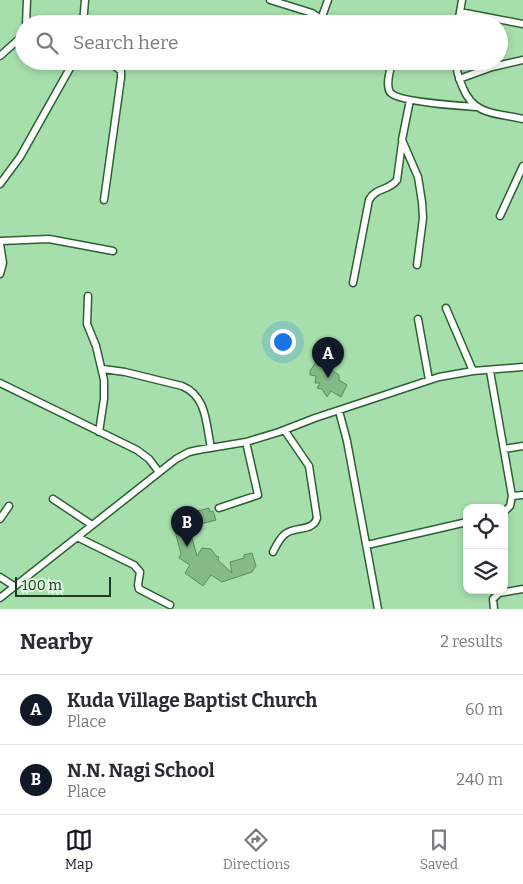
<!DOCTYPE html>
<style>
body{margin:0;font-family:Bitter,serif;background:#f7f7f7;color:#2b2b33}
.controls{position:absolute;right:15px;bottom:15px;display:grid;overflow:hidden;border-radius:10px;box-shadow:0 2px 8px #0003}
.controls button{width:45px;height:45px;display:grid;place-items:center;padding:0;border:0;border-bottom:1px solid #e1e1e2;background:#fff;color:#2b2b33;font:25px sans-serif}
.scale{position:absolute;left:15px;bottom:12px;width:96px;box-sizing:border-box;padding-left:5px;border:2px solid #223824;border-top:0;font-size:14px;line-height:18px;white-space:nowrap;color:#223824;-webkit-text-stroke:4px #dcf8de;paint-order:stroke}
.you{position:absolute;left:282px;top:341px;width:18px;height:18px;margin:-12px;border:4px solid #fff;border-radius:50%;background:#1a73e8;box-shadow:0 0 0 8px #1a73e833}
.badge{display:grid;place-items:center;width:32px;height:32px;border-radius:50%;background:#111827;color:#fff;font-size:16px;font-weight:700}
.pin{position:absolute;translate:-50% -41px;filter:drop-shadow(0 1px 2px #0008)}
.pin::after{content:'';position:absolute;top:26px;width:18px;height:15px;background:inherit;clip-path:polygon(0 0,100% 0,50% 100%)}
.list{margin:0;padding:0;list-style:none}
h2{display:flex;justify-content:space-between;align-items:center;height:65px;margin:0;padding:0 20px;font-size:21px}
h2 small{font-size:16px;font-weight:400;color:#7c7c81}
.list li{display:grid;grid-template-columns:32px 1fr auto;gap:15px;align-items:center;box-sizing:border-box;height:70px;padding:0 20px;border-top:1px solid #e1e1e2}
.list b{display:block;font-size:19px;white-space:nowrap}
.list p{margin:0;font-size:16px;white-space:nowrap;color:#7c7c81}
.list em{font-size:16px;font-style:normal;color:#7c7c81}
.icon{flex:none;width:28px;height:28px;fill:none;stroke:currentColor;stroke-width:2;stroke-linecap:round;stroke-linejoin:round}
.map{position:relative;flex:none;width:523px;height:609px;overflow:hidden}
.search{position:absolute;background:#fff;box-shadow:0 2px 8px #0003;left:15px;right:15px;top:15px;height:55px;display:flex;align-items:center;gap:12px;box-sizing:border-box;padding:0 18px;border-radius:28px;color:#7c7c81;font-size:19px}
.sheet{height:205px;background:#fff}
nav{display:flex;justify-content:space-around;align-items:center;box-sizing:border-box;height:70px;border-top:1px solid #e1e1e2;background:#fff;font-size:14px;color:#7c7c81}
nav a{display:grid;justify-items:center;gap:2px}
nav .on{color:#111827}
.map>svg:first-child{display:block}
.building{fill:#83ba88;stroke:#588d5d}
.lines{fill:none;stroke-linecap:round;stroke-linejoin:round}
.minor-casing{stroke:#2d6135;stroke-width:9}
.minor{stroke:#fff;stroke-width:6}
</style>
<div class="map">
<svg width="523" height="609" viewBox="0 0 523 609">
<rect width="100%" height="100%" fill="#a7dfac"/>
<path class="building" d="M318 359 325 364 324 365 339 375V380L347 385 341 397 331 391 327 397 322 389 317 388 320 383H315L316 376 310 375V371Z
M209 508 210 512 213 511 216 520 189 527 197 556 202 548 211 549 216 556 219 557 218 560 232 573 230 562 244 558V555L252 553 256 566 252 572 222 582 211 575 203 586 185 573 190 565 179 558 181 554 174 527 183 515Z"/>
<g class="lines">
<defs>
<path id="minor" d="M270 0 312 13 318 17 321 24
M460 12 523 24
M320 22 328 0
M26 24 27 0
M83 24 85 0
M458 24 462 0
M0 56 19 39 24 33
M82 61 112 64 121 71V78L104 200
M392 61C391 69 385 84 390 92 396 102 462 106 477 107
M431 61 456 66
M456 61C456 71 459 79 463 88 474 116 498 113 523 119
M459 79 492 67 523 60
M410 100 402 140 418 177 422 202 423 218 417 265
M0 184 20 157 74 61
M500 216 523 166
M0 241 49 239 113 251
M0 244 3 263 0 274
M353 283 369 200C376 187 389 191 397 180L402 143
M88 296 87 324 96 346 104 380V399L99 432
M446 308 473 371
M418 319 429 380
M103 369 125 372 182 386C207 396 206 424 211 448
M490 371 512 496 510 506 504 512
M0 383 137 450 149 459 159 472
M339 411 347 441 378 609
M504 449 523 446
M512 496 523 495
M53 499 92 525
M219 508 258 495 246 442
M0 519 9 506
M77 537 134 565 140 572 138 585 139 589 170 605
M367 545 467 522
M273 552C276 546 279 539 285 534 295 526 313 532 317 518L309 466 285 431
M0 577 14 586
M0 598 176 459 189 452 198 450 246 442 279 432 315 418 439 377 473 371 523 367
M494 609 493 599 499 593 523 589"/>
</defs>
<use href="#minor" class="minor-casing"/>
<use href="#minor" class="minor"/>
</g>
</svg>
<div class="controls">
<button><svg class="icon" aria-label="locate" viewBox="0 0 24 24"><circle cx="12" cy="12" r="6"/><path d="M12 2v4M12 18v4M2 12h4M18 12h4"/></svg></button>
<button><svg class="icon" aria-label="layers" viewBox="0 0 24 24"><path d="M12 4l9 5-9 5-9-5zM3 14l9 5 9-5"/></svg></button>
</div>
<div class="scale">100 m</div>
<div class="you"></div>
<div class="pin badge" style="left:328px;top:378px">A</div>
<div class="pin badge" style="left:187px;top:547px">B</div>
<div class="search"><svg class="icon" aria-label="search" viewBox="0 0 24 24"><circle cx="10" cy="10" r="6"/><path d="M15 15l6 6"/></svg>Search here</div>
</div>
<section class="sheet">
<h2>Nearby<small>2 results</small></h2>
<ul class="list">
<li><span class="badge">A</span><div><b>Kuda Village Baptist Church</b><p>Place</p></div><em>60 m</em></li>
<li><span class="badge">B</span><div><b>N.N. Nagi School</b><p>Place</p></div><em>240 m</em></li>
</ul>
</section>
<nav>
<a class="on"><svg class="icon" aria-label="map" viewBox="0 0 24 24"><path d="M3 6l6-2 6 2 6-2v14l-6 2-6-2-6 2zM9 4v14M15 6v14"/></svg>Map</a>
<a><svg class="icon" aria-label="directions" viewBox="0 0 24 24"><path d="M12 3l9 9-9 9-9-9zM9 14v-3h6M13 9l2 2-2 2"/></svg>Directions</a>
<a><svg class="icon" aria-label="saved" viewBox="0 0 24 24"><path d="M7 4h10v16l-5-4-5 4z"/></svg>Saved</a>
</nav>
